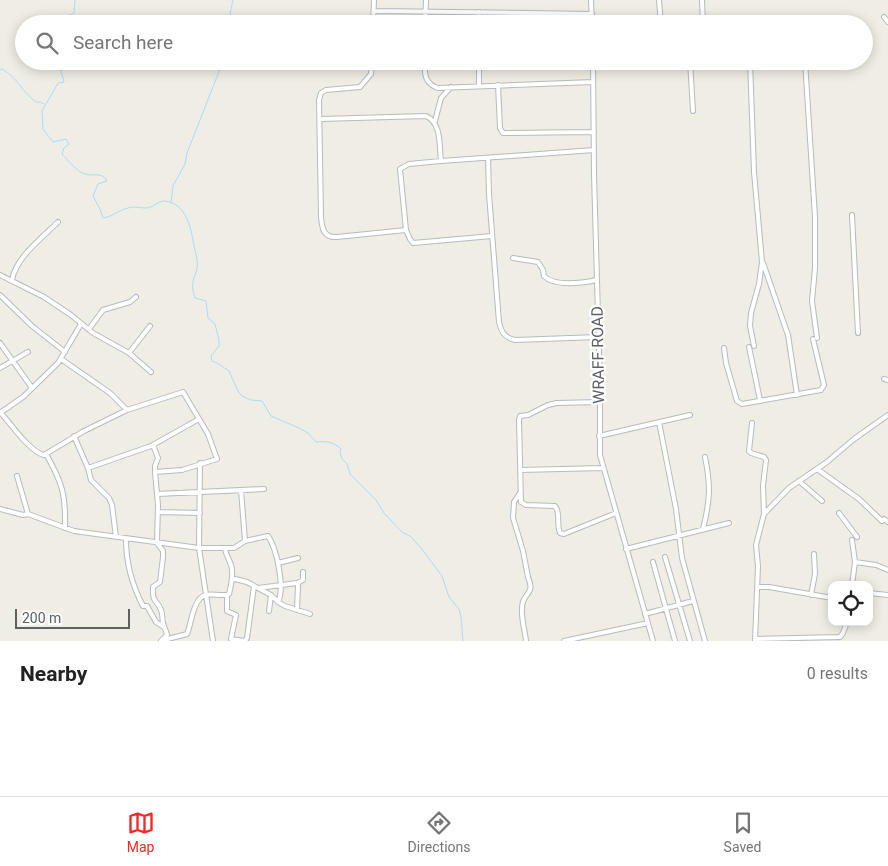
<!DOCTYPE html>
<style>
body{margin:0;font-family:Roboto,sans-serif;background:#f2f2f2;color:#222}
.controls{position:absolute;right:15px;bottom:15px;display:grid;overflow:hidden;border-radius:10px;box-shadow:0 2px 12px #0003}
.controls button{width:45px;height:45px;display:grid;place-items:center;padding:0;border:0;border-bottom:1px solid #e0e0e0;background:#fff;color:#222;font:25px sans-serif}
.scale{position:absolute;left:15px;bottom:12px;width:115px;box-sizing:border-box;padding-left:5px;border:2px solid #5c6166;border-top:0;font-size:14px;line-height:18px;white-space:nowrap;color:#5c6166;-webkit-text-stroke:4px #fff;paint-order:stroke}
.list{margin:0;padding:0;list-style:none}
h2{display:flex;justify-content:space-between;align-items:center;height:65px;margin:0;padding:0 20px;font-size:21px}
h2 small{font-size:16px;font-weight:400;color:#767676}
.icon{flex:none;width:28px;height:28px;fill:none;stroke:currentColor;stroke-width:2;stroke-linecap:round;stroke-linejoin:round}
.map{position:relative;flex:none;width:888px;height:641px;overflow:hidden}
.search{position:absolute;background:#fff;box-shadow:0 2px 12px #0003;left:15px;right:15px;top:15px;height:55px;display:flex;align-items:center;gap:12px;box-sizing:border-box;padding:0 18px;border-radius:28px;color:#767676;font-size:19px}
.sheet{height:155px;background:#fff}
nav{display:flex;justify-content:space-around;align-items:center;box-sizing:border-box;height:70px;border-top:1px solid #e0e0e0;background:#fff;font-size:14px;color:#767676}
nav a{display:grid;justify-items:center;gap:2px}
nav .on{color:#f92621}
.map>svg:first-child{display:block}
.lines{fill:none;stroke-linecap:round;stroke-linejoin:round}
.stream{stroke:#a5ddff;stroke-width:1}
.minor-casing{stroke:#b7bbbf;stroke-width:6}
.minor{stroke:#fff;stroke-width:4}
.labels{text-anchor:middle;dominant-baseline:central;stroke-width:4.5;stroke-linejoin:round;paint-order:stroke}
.street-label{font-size:16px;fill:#5c6166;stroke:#fff}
</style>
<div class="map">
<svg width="888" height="641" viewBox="0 0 888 641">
<rect width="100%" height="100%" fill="#f0ede4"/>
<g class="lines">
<path class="stream" d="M74 24 68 19V16L74 13 75 0
M233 24 235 20 230 14 233 0
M58 61 64 82 58 83 42 111 43 129 53 142 66 139 69 144 64 148 62 154C68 160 77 172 85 174 94 177 102 171 107 181L98 184 93 196 100 209 103 218C112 217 119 210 128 208 134 206 140 208 147 208 154 207 158 201 165 201 187 204 191 228 194 246 195 251 197 256 197 261 199 277 188 277 195 298L206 301 208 318 215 324 219 340V346L211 356 212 361 217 363 229 371 238 391 242 396 251 400 262 401 271 416 299 428 308 433 316 442C326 441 334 442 341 449L340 452 342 459 347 464 350 474 376 500 384 513 402 532 410 536 421 548 442 576 449 597 459 609 461 617 463 641
M0 70 2 69C17 77 22 92 36 102H40L44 104
M171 203 173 186 185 164 187 153 220 69 225 61"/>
<defs>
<path id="minor" d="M591 0 592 24
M659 0 661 24
M702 0 703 24
M375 11 592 14
M479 12V24
M884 17 888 22
M373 24 374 0
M425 24 426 0
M372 61 371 74 360 87 326 90 321 93 319 100 321 217C322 229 324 238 337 237L406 230 400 169 409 164 441 161
M425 61C424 74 425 84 438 88L593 82
M479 61V86
M593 61 594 174 600 387V455L653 641
M690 61 693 111
M750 61 754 172 762 262 759 284 751 313 750 326 754 346
M805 61 815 217V268L812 301 817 338
M498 85 500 128 503 133 594 132
M320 119 426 116C442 123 439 146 441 161L594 150
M435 121 441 98 451 87
M488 158 489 194 499 322C501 332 505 338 515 340L598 337
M852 215 858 333
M406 230 410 239 413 243 492 236
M513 258 538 262 543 270 544 276C555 287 582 283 597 280
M763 263 788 335 797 395
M0 275 44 297 71 315 93 333 129 353 151 372
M12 280C16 257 42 238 58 222
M0 295 32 326 65 352
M89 329 103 310 130 302 136 297
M0 343 32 388
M749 347 760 400
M724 348 726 363 737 401 742 404 821 390 824 385 813 339
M129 353 150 326
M61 359 110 393 127 410
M0 368 28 352
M884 379 888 380
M600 402 557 403 548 405 528 415 520 416 519 420 521 502 526 505 555 506C561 513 556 524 560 533L564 534 616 513
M0 413 23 397 58 363 81 324
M1 413C11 424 30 452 44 455L84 431 127 410 183 392 208 434 217 459 182 470 155 472
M659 422 676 509 682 558 705 641
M752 423 749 451 751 453 764 457 766 460 763 486 764 514
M74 436 88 468 91 480 109 498 112 505 116 537
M599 436 690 415
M153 445 158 458 155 466V472L158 505 157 543 163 551V557L160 582 153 587C152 604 157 599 161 610 163 614 162 619 163 623 164 627 166 630 167 635L161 641
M46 454C62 482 66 495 65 528
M200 463 199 548 213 641
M88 468 151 446 199 419
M817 469 859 499 882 521
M520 470 603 468
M17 476 28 514
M799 481 822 501
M241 490 245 541
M520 493 514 502 513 518 523 551 528 577C536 596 522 592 522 608 521 618 525 631 526 641
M157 494 264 489
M0 509 23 515 28 514 74 531 199 548H234L245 541 268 536C277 549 285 588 278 602
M158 512 200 513
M839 513 857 537
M884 519 888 522
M703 529C710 501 711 486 705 457
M126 539C126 563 132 585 143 606H147L156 622 164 627
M626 549 729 523
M665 557 690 641
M653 562 675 641
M855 562 876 565 888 570
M278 563 298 558
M233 580 235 579 247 582 271 595 278 602 285 606 310 614
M297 583 303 580V572
M852 585 855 562 852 540
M757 587H769L832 598
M258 588 297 583 298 585 297 610
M869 593 888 595
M227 595V611L236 615 231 639 245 641 247 638 254 586
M811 595 815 574 814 554
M269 611 271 595
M645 614 693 601
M840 637 843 633 847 622
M755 639 840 637
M164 640 187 634C191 625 193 599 205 595 213 593 221 597 229 594 231 586 234 573 231 565 229 559 226 555 225 549
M564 641 648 623
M755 641 758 566 756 545 764 514 789 488 827 462 854 439 888 415"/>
</defs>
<use href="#minor" class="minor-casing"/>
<use href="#minor" class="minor"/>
</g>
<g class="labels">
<g class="street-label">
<text transform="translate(598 355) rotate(-91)">WRAFF ROAD</text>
</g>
</g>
</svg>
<div class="controls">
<button><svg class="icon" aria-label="locate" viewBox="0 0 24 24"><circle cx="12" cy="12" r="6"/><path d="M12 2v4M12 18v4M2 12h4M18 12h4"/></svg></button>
</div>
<div class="scale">200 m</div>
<div class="search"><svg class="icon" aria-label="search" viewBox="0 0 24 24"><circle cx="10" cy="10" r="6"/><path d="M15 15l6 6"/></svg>Search here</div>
</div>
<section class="sheet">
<h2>Nearby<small>0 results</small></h2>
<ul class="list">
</ul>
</section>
<nav>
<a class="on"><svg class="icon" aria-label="map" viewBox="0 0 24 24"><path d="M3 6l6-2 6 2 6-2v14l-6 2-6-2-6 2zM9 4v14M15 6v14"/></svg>Map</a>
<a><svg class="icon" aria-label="directions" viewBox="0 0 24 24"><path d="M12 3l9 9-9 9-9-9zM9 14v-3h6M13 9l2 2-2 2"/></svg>Directions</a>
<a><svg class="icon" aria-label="saved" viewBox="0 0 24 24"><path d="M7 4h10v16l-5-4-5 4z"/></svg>Saved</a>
</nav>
